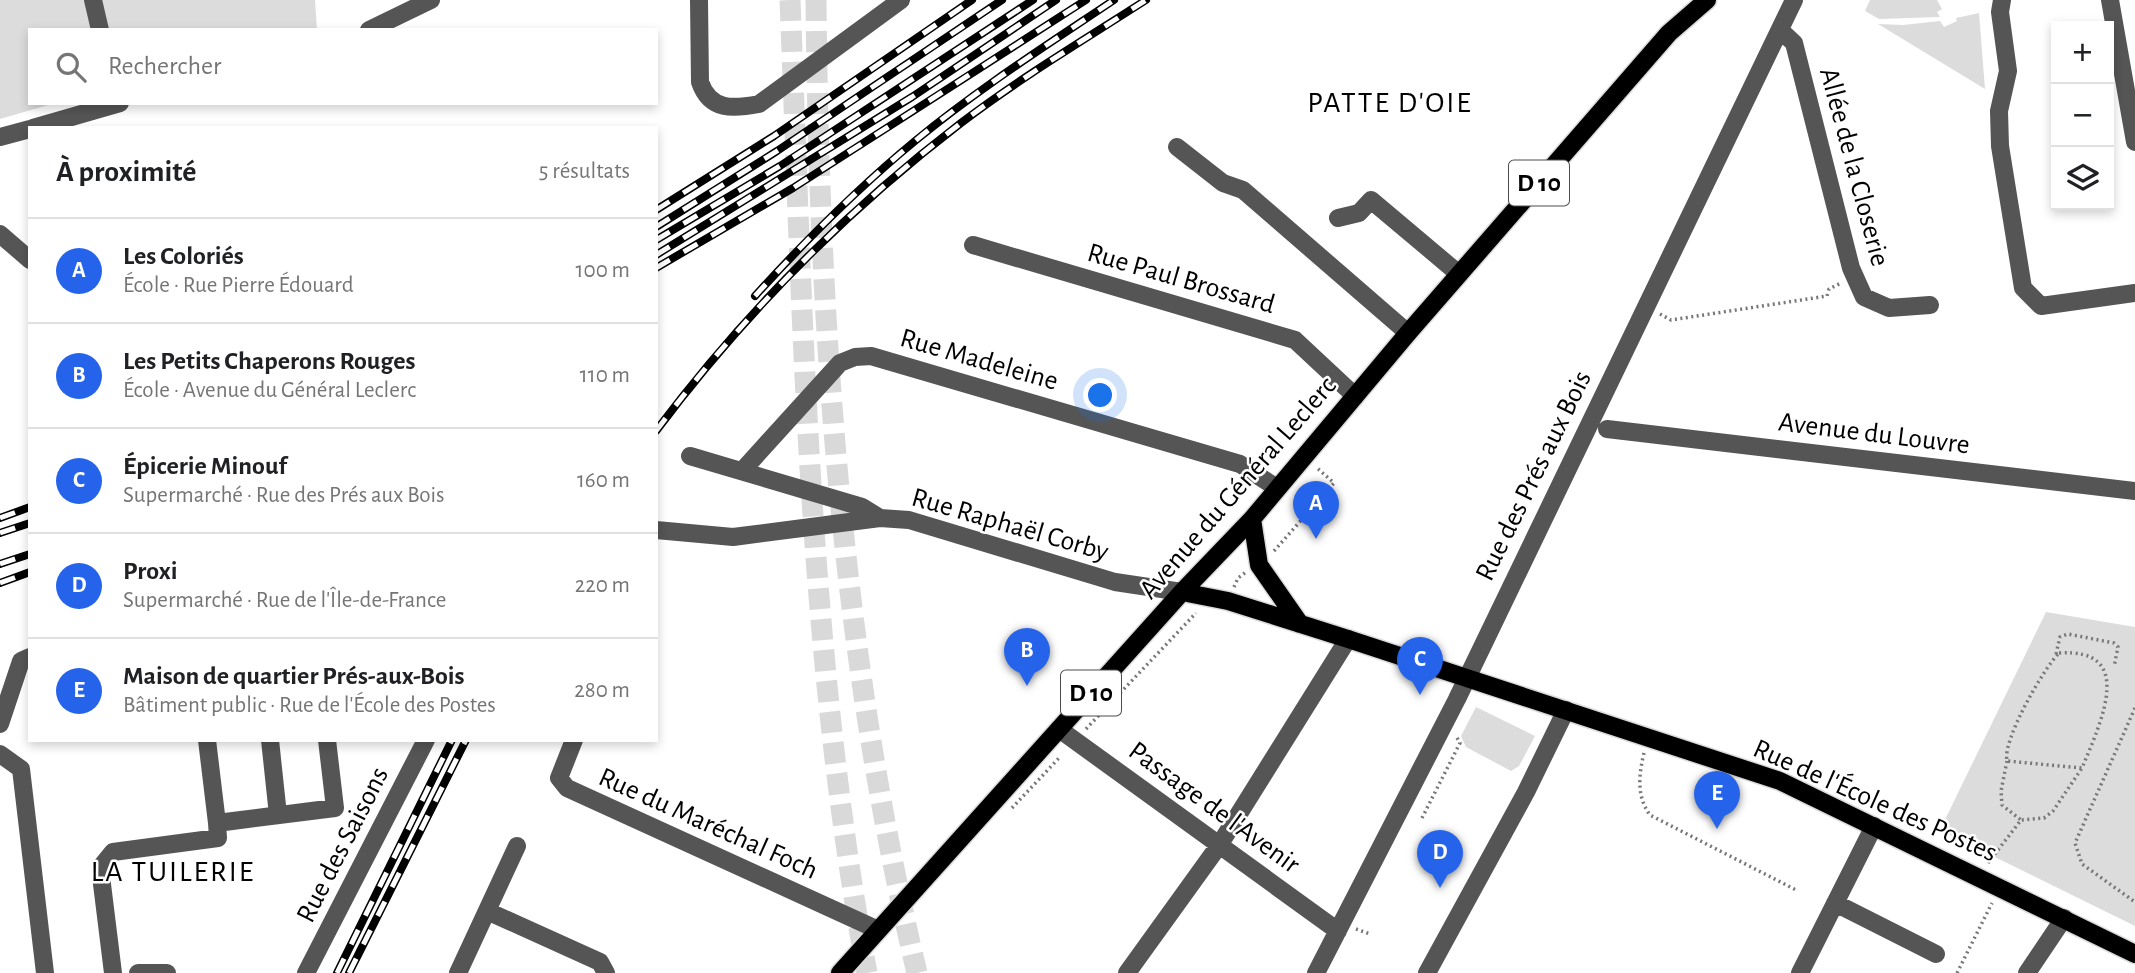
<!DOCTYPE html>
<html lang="fr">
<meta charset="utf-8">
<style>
body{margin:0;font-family:"Alegreya Sans",sans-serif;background:#f6f6f6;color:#202124}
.controls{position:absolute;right:21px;top:21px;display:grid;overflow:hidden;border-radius:0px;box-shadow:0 4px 10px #0003}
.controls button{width:63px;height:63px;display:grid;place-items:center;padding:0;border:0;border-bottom:2px solid #e0e0e0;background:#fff;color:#202124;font:35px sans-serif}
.you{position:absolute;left:1101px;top:396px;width:24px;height:24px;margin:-18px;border:5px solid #fff;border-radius:50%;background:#1a73e8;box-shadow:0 0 0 10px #1a73e833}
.badge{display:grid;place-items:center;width:46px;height:46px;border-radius:50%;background:#2563eb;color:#fff;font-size:23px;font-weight:700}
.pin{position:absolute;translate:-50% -58px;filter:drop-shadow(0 2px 4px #0008)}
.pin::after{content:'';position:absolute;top:37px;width:24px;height:21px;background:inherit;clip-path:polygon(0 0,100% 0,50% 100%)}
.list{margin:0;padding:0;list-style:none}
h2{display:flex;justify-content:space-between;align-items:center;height:91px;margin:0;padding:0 28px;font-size:30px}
h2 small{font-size:23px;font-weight:400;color:#757577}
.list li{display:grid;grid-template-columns:46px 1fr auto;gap:21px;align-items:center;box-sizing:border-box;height:105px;padding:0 28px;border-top:2px solid #e0e0e0}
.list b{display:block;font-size:26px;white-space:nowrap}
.list p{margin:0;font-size:23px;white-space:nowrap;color:#757577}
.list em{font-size:23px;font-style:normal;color:#757577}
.icon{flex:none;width:38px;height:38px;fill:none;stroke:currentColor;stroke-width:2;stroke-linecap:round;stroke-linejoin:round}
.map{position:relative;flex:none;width:2135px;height:973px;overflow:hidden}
.search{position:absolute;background:#fff;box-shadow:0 4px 10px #0003;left:28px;top:28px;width:630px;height:77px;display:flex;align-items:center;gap:18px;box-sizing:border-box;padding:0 24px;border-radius:0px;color:#757577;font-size:26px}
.panel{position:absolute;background:#fff;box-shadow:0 4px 10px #0003;left:28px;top:126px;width:630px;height:616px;border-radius:0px}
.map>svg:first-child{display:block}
.green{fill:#dcdcdc}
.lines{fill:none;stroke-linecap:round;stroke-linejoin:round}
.highway-tunnel{stroke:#d9d9d9;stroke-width:21;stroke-dasharray:21 10;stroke-linecap:butt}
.major-casing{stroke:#dbdbdb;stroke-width:21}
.path{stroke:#777;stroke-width:3.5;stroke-dasharray:2 3.5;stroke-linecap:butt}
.minor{stroke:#555;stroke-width:18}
.major{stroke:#000;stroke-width:18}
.rail-casing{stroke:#000;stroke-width:8}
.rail{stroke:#fff;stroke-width:5;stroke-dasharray:16;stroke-linecap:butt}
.labels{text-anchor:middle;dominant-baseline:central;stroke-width:5;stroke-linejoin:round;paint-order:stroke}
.shield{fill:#fff;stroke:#4c4c4c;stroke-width:2}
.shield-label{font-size:26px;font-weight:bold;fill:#000}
.street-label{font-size:28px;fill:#000;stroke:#fff}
.neighbourhood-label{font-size:30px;letter-spacing:2px;fill:#000;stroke:#fff}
</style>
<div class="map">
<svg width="2135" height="973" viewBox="0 0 2135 973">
<rect width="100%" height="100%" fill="#fff"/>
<path class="green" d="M0 0H315L317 30H30V103H55L0 119Z
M1870 0H1937L1942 9 1937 12 1940 17 1879 19 1865 11Z
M1979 13 1985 89 1878 24 1903 25 1940 21 1944 27 1957 21 1956 18Z
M2046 612 2135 627V926L1940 830Z
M1476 707 1535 736 1519 766 1511 771 1466 747 1461 736Z"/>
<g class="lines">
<path class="highway-tunnel" d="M790 0C803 325 808 653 867 973
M816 0C819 327 841 654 917 973"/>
<defs>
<path id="major" d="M1252 519 1259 565 1300 624
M1182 592 1228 601 1348 639 1780 781 2135 954
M840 973 1182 592 1252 519 1408 333 1669 33 1707 0"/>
</defs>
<use href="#major" class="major-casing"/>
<path class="path" d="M1660 314 1671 320 1827 296 1829 289 1841 283
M1274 551 1334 483 1316 467
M1234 587 1238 578 1246 572
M2059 653C2135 648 2103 718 2082 768L2007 761C2002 740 2044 668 2059 653Z
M2056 654 2060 637 2068 634 2114 643 2118 647 2114 667
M2135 708 2075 843 2082 864 2135 902
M1086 729 1196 613
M1644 753C1639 774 1636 796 1650 815L1798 891
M2007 761 2001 791 2002 805 2021 820
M1012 808 1059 758
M1422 818 1460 743 1456 736
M1988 863 2021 820 2044 818 2053 811 2082 768
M1356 929 1370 934
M1957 973 1992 903"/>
<path class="minor" d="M93 0 100 30
M699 0 700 82C710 111 733 109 759 104L901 0
M2002 0 2000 12 2008 71 1999 111 2000 146 2023 288 2041 306 2135 293
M2110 0 2135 142
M369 30 431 0
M1780 30 1794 43 1851 268 1864 297 1889 308 1930 305
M33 128 120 103
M0 137 30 129
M1177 147 1223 183 1243 190 1408 333
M1338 218 1359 213 1371 200 1459 274
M0 234 30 260
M973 245 1295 340 1355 396
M1607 429 2135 491
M690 456 862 507 880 518
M742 471 840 363 855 357 871 356 1240 464 1277 488
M656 530 733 537 880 518 909 520 1115 582 1182 592
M0 724 21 661 30 657
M1059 729 1338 931
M207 740 217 823
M270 740 278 815
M574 740 559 778 567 788 876 929
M0 754 21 769 45 973
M1835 903 1936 954
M487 911 600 962 606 973
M113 973 100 868 113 852 218 838 217 823 335 808 327 740
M138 973H167
M306 973 426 740
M458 973 517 846
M1127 973 1220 844 1348 639
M1316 973 1457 699 1794 0
M1427 973 1526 792 1566 710
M1800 973 1874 826
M2027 973 2064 918"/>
<use href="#major" class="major"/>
<defs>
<path id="rail" d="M656 210 774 136 972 0
M656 227 777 151 1002 0
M656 240 780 166 1033 0
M656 255 912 97 1056 0
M656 268 793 188 1086 0
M755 296C805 241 858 188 915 141 978 89 1047 45 1114 0
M656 431C743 315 846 211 961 123 1020 78 1084 40 1146 0
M0 518 30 507
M0 533 30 523
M0 564 30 554
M0 583 30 572
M337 973 452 740
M349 973 466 740"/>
</defs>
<use href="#rail" class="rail-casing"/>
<use href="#rail" class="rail"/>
</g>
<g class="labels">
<g class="shield">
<rect x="1509" y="160.5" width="60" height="45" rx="5"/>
<rect x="1061" y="670.5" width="60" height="45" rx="5"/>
</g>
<g class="shield-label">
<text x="1539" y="183">D 10</text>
<text x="1091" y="693">D 10</text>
</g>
<g class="street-label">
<text transform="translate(1854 167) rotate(75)">Allée de la Closerie</text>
<text transform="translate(1181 279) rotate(16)">Rue Paul Brossard</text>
<text transform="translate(979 360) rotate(16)">Rue Madeleine</text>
<text transform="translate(1874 434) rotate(7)">Avenue du Louvre</text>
<text transform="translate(1534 476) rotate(-64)">Rue des Prés aux Bois</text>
<text transform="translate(1238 488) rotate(-49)">Avenue du Général Leclerc</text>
<text transform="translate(1010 525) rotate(16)">Rue Raphaël Corby</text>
<text transform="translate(1875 801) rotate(24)">Rue de l'École des Postes</text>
<text transform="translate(1214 808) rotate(36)">Passage de l'Avenir</text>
<text transform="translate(708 824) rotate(24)">Rue du Maréchal Foch</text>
<text transform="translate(343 845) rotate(-63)">Rue des Saisons</text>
</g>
<g class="neighbourhood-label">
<text x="1390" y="103">PATTE D'OIE</text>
<text x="173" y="872">LA TUILERIE</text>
</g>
</g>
</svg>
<div class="controls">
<button>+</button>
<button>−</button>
<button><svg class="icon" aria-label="layers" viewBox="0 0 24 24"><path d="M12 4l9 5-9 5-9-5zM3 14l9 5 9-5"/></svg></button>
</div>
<div class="you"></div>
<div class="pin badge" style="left:1316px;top:539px">A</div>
<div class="pin badge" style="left:1027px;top:686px">B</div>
<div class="pin badge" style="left:1420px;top:695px">C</div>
<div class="pin badge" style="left:1440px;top:888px">D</div>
<div class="pin badge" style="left:1717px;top:829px">E</div>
<div class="search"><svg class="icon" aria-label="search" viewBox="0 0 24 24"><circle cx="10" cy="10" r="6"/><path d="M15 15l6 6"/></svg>Rechercher</div>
<section class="panel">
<h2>À proximité<small>5 résultats</small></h2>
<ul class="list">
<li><span class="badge">A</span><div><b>Les Coloriés</b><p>École · Rue Pierre Édouard</p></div><em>100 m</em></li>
<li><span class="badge">B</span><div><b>Les Petits Chaperons Rouges</b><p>École · Avenue du Général Leclerc</p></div><em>110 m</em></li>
<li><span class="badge">C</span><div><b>Épicerie Minouf</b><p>Supermarché · Rue des Prés aux Bois</p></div><em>160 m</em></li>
<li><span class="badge">D</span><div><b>Proxi</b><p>Supermarché · Rue de l'Île-de-France</p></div><em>220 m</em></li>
<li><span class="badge">E</span><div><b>Maison de quartier Prés-aux-Bois</b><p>Bâtiment public · Rue de l'École des Postes</p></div><em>280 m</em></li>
</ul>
</section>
</div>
